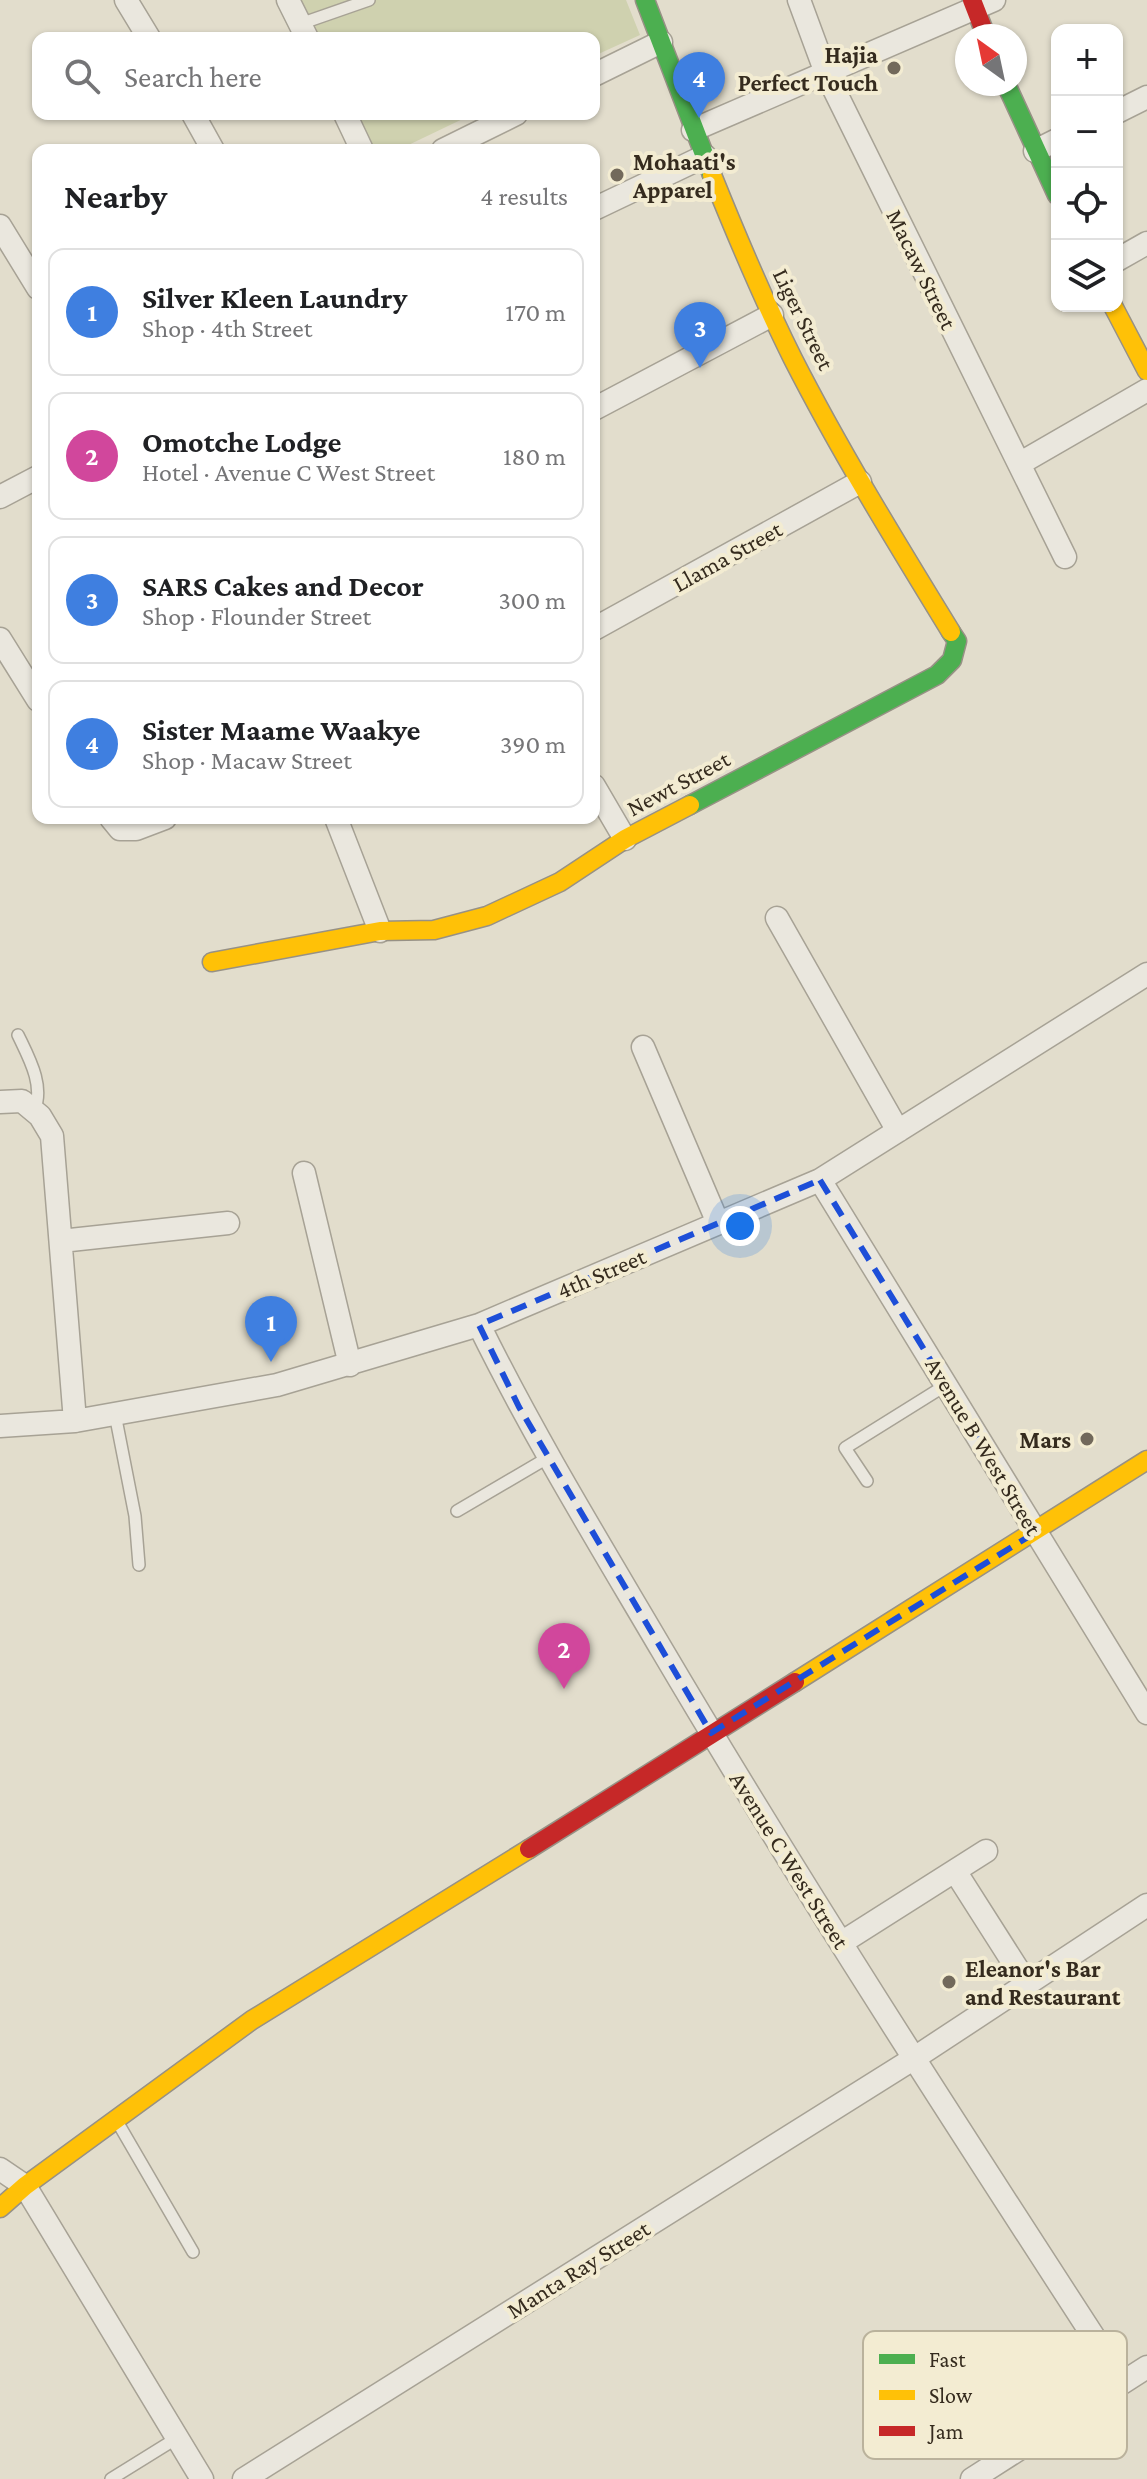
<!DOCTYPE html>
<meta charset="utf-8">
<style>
body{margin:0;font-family:"Crimson Pro",serif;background:#f2f2f2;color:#202124}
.controls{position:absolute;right:24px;top:24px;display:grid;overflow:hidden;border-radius:16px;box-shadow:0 2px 6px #0004}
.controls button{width:72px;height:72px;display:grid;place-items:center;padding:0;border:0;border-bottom:2px solid #e0e0e0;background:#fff;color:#202124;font:40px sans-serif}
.compass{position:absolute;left:955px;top:24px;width:72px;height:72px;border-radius:50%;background:#fff;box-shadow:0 2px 6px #0004;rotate:327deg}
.you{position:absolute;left:740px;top:1226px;width:28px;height:28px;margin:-20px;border:6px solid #fff;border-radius:50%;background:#1a73e8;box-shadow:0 0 0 12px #1a73e833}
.badge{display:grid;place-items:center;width:52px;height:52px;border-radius:50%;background:#0b8043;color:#fff;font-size:26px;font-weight:700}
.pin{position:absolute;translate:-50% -66px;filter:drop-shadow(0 2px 4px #0008)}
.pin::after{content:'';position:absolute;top:42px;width:28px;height:24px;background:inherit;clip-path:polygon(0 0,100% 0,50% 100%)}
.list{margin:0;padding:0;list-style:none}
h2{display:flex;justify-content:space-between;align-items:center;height:104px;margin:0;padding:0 32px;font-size:34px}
h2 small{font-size:26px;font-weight:400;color:#757577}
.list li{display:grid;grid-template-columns:52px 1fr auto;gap:24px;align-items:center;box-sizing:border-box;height:128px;margin:0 16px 16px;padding:0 16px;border:2px solid #e0e0e0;border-radius:16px}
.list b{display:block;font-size:30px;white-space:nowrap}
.list p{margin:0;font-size:26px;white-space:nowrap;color:#757577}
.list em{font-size:26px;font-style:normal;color:#757577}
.icon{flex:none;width:44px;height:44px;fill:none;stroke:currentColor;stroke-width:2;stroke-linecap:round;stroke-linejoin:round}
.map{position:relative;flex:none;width:1147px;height:2479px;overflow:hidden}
.search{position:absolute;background:#fff;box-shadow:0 2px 6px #0004;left:32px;top:32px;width:568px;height:88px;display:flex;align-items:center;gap:20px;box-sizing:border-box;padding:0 28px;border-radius:16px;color:#757577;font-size:30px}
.panel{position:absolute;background:#fff;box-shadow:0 2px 6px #0004;left:32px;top:144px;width:568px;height:680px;border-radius:16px}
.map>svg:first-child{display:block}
.green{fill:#cfd1af}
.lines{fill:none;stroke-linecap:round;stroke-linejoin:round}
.lane-casing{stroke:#a7a295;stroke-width:14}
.street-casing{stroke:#a7a295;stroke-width:25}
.fast-casing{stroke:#979185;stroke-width:21}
.slow-casing{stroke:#979185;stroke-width:21}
.jam-casing{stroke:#979185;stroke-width:21}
.lane{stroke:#eae7de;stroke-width:11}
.street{stroke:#eae7de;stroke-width:22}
.fast{stroke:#4caf50;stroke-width:18}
.slow{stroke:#ffc107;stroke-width:18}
.jam{stroke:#c62828;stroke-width:18}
.marked{fill:none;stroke:#1d4ed8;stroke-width:6;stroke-dasharray:16 10;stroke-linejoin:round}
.poi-dot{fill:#72695b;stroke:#f3ecd2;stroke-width:3}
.labels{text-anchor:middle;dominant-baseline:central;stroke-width:8;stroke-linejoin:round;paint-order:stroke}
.poi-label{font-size:24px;font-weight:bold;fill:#352b1e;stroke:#f3ecd2;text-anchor:end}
.street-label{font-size:24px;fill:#352b1e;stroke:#f3ecd2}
.key{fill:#f3ecd2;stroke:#bab29c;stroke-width:2}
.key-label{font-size:22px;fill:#352b1e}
</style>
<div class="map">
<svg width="1147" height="2479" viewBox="0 0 1147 2479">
<rect width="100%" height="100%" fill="#e2ddcc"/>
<path class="green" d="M298 0H626L640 35 594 56V38H316Z
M354 114H473L398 150H371Z"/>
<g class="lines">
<defs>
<path id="lane" d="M300 24 369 0
M18 1035C29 1058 45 1086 34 1111
M115 1414 135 1516 139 1565
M867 1481 845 1448 946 1385
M457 1511 549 1457
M118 2123 193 2252
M111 2479 177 2438"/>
<path id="street" d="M126 0 149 38
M288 0 307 38
M799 0 826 73 1065 557
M594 75 661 42
M1117 112 1147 97
M193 114 213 150
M345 114 362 150
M693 130 994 0
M443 150 516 114
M1035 151 1057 140
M594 209 705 156
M0 226 38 288
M1117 260 1147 243
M594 409 772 315
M1019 464 1147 390
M0 497 38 477
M594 629 860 482
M0 639 38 700
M594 786 625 839
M111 818 120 829H136L165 818
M336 818 380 931
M777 918 898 1131
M643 1047 718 1223
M0 1102 22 1101 40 1116 52 1136 75 1421
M304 1173 350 1365
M820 1180 1147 1713
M61 1241 228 1223
M479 1325C534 1437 599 1543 662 1650 809 1899 966 2140 1123 2382
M0 1426 75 1421 277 1385 479 1325 820 1180 1147 974
M955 1871 1027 1984
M841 1943 986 1851
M0 2169 25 2186 202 2479
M244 2479 913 2059 1147 1905
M972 2479 1147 2367"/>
<path id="fast" d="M645 0 712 175
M1006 84 1057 195
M690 805 937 675 952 660 957 641 951 632"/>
<path id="slow" d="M712 175C737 237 763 299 793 359 841 453 896 542 951 632
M1113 306 1147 371
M212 962 380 931 434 930 487 916 560 882 625 839 690 805
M795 1682 1147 1460
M0 2208 25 2186 252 2020 529 1849"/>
<path id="jam" d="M972 0 986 36
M529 1849 795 1682"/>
</defs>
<use href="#lane" class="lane-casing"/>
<use href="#street" class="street-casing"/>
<use href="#fast" class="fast-casing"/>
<use href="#slow" class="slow-casing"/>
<use href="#jam" class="jam-casing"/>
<use href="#lane" class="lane"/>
<use href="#street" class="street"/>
<use href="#fast" class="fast"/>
<use href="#slow" class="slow"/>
<use href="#jam" class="jam"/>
</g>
<path class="marked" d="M820 1180 1036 1532 711 1733 519 1407 479 1325Z"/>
<g class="poi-dot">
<circle cx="894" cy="68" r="8"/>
<circle cx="617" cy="175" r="8"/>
<circle cx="1087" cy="1439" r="8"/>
<circle cx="949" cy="1982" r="8"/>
</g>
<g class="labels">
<g class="poi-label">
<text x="878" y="54">Hajia<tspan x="878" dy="28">Perfect Touch</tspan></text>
<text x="633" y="161" text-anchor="start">Mohaati's<tspan x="633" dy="28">Apparel</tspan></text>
<text x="1071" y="1439">Mars</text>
<text x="965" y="1968" text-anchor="start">Eleanor's Bar<tspan x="965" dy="28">and Restaurant</tspan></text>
</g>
<g class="street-label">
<text transform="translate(922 269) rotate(64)">Macaw Street</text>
<text transform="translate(804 319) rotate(64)">Liger Street</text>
<text transform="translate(727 556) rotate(-29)">Llama Street</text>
<text transform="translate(678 783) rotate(-28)">Newt Street</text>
<text transform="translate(601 1273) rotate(-23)">4th Street</text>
<text transform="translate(984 1446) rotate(59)">Avenue B West Street</text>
<text transform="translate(790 1860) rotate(58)">Avenue C West Street</text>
<text transform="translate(578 2269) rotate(-32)">Manta Ray Street</text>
</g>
</g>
<rect x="863" y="2331" width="264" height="128" rx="12" class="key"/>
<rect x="879" y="2354" width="36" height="10" fill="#4caf50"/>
<rect x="879" y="2390" width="36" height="10" fill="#ffc107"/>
<rect x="879" y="2426" width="36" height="10" fill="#c62828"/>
<g class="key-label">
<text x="929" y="2367">Fast</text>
<text x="929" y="2403">Slow</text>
<text x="929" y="2439">Jam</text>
</g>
</svg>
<div class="controls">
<button>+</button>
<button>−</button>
<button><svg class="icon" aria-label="locate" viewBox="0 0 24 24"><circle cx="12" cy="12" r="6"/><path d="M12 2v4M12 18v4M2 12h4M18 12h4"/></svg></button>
<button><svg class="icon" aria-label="layers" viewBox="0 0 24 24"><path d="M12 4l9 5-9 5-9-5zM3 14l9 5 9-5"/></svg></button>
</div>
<svg class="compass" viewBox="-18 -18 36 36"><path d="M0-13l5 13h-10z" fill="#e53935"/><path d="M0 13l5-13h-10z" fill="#757577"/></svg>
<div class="you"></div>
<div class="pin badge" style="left:271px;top:1362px;background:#3f7fe0">1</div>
<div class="pin badge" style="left:564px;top:1689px;background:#d1479c">2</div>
<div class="pin badge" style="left:700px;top:368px;background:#3f7fe0">3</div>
<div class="pin badge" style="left:699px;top:118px;background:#3f7fe0">4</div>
<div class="search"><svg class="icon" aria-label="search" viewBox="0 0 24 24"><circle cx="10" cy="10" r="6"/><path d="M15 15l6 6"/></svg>Search here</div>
<section class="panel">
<h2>Nearby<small>4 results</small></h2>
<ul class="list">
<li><span class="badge" style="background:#3f7fe0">1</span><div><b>Silver Kleen Laundry</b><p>Shop · 4th Street</p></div><em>170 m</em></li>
<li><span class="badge" style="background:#d1479c">2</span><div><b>Omotche Lodge</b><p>Hotel · Avenue C West Street</p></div><em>180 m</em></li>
<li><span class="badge" style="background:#3f7fe0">3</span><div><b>SARS Cakes and Decor</b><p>Shop · Flounder Street</p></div><em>300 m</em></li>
<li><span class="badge" style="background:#3f7fe0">4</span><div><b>Sister Maame Waakye</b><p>Shop · Macaw Street</p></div><em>390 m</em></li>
</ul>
</section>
</div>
